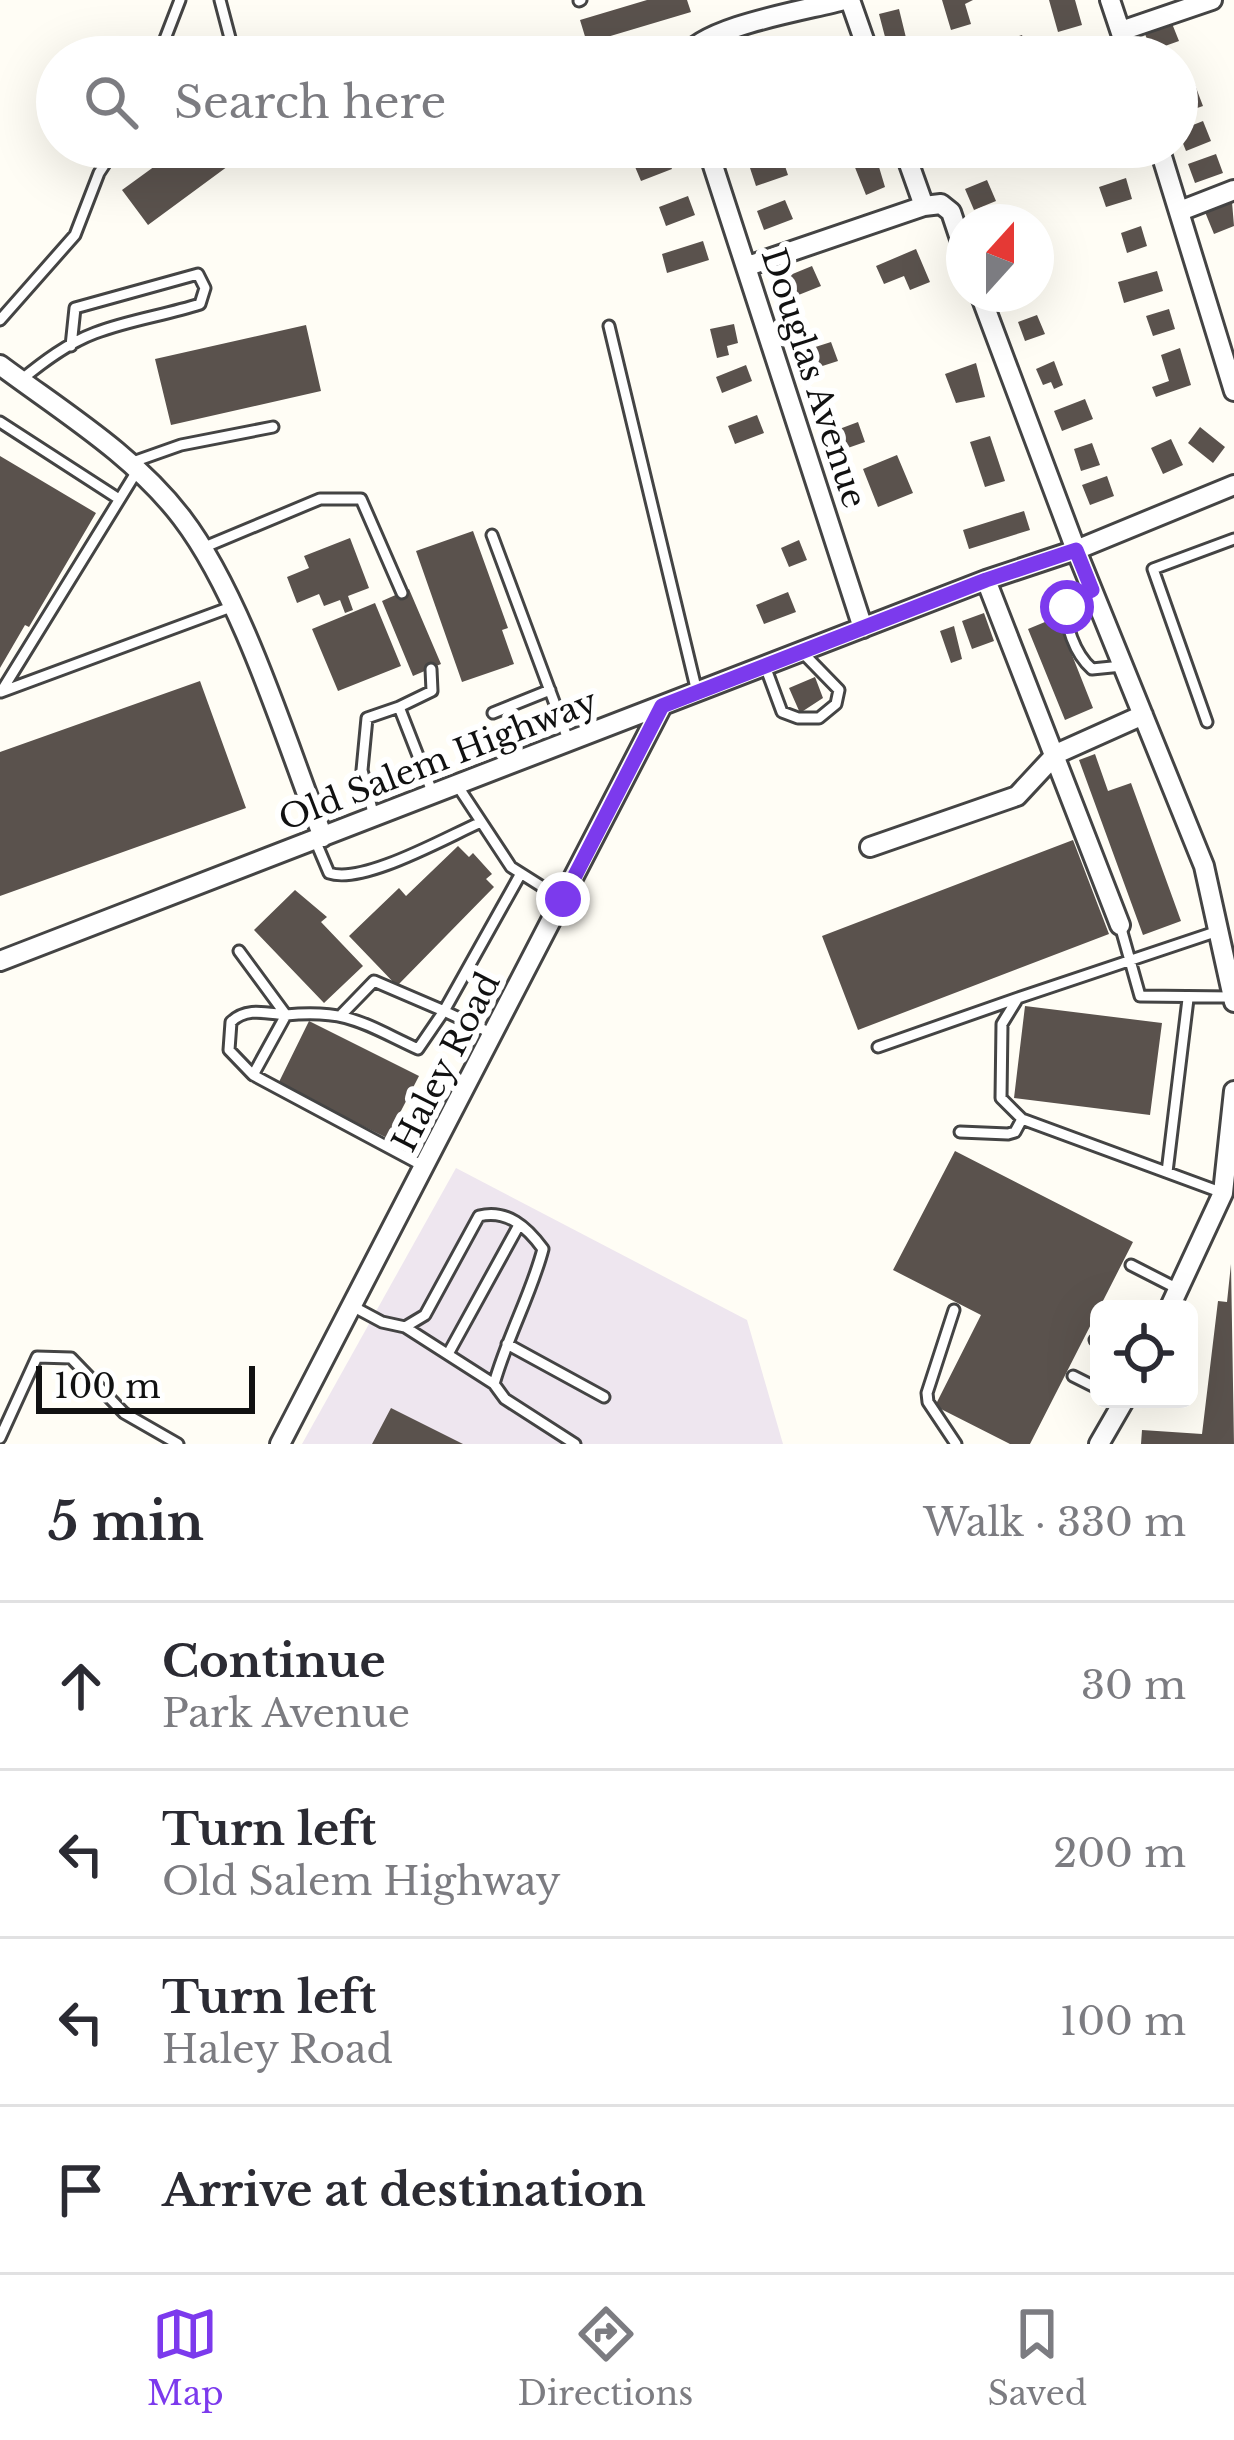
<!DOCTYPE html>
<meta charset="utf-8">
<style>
body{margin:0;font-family:"Libre Baskerville",serif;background:#f2f2f3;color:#2b2b33}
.controls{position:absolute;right:36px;bottom:36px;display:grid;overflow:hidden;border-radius:18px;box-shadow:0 12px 48px #0002}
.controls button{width:108px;height:108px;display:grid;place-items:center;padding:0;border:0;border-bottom:3px solid #e1e1e2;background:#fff;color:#2b2b33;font:60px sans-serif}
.compass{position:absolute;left:946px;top:204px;width:108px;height:108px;border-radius:50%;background:#fff;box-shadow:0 12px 48px #0002;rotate:21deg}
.scale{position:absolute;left:36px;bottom:30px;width:219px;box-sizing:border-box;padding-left:12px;border:6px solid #111;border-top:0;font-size:33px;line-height:42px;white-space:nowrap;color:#111;-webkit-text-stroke:9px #fff;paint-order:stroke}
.stop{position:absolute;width:36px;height:36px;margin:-27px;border:9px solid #7c3aed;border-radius:50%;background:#fff}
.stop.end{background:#7c3aed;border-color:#fff;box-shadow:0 3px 12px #0008}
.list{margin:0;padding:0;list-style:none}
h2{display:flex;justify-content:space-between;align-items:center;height:156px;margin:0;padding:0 48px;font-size:51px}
h2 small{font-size:39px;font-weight:400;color:#7c7c81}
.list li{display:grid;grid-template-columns:78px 1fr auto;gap:36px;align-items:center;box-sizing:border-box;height:168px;padding:0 48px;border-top:3px solid #e1e1e2}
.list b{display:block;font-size:45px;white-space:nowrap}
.list p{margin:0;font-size:39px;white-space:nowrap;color:#7c7c81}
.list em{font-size:39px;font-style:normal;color:#7c7c81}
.icon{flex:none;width:66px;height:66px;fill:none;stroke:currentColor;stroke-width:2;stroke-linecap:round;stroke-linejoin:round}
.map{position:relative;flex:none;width:1234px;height:1444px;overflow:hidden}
.search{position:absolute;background:#fff;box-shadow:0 12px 48px #0002;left:36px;right:36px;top:36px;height:132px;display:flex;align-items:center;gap:30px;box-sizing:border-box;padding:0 42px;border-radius:66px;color:#7c7c81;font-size:45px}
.sheet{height:828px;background:#fff}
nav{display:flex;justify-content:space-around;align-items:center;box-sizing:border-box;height:168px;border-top:3px solid #e1e1e2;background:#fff;font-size:33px;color:#7c7c81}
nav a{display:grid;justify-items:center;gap:6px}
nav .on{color:#7c3aed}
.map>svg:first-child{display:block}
.industrial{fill:#eee6ef}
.building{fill:#5a524d}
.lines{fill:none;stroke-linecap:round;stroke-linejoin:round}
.lane-casing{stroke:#444;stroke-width:15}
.street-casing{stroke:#444;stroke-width:24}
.lane{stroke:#fff;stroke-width:9}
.street{stroke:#fff;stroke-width:18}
.route{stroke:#7c3aed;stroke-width:15}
.labels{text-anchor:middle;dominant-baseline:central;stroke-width:12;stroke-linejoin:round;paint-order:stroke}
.street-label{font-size:33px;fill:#111;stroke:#fff}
</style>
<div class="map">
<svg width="1234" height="1444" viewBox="0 0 1234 1444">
<rect width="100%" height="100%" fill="#fffdf5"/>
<path class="industrial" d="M456 1168 747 1320 783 1444H302Z"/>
<path class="building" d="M647 0H687L691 12 587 43 580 20Z
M942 0H973L965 4 971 24 951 30Z
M1049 0H1075L1082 25 1058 32Z
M899 9 909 50 895 54 896 57H877L889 52 879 14Z
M1171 21 1179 41 1151 51 1144 31Z
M1022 35 1028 51 1007 57 1002 42Z
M1195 85 1203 106 1177 115V91Z
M1203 121 1211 141 1186 151 1178 131Z
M158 147H231L239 158 148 225 122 190 166 158Z
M950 147H984L986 156 954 165Z
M664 150 672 169 641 181 633 162Z
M1216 154 1223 173 1195 183 1188 164Z
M782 157 788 175 756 186 750 168Z
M876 157 885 187 866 195 854 165Z
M1126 178 1132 199 1106 207 1099 187Z
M987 180 996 201 974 210 965 189Z
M688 196 695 215 666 226 659 207Z
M785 200 793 219 764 230 757 211Z
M1232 202 1234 226 1214 234 1205 212Z
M1141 226 1147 246 1127 253 1121 233Z
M703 241 709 260 667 273 662 254Z
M916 249 930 282 910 290 904 276 884 284 876 266Z
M812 266 821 286 786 300 778 280Z
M1157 271 1163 291 1124 303 1118 282Z
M1169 309 1175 329 1153 336 1146 316Z
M1037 315 1045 334 1025 341 1018 322Z
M734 324 738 343 727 346 729 355 717 358 710 329Z
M306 325 321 391 171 425 155 359Z
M831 342 838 361 813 369 806 350Z
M1180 348 1191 385 1156 397 1152 387 1169 381 1161 355Z
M1054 361 1063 385 1054 389 1051 382 1043 385 1036 369Z
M976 363 985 397 956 403 945 374Z
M746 365 752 381 722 393 716 377Z
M1085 399 1093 419 1062 431 1054 411Z
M757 415 764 433 735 444 728 426Z
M858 422 865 442 842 450 834 431Z
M1200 427 1225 447 1213 463 1188 443Z
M990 436 1005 481 985 487 970 442Z
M1171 439 1183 465 1163 474 1151 448Z
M1092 443 1100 465 1081 471 1074 449Z
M897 455 913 493 878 507 863 469Z
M0 456 96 513 29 627 25 625 0 668Z
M1107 476 1114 496 1090 505 1082 485Z
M1024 511 1030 530 969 549 963 530Z
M473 531 508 628 502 630 514 664 462 682 416 551Z
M350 538 369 588 348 596 353 610 345 613 340 600 324 606 319 594 297 603 287 577 309 568 304 556Z
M799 540 807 560 789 567 781 548Z
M409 589 441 664 413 676 382 601Z
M788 592 796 612 764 624 756 605Z
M375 603 401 666 338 691 312 629Z
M984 613 994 641 972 649 962 621Z
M1057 617 1093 708 1065 720 1028 629Z
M954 626 962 659 951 663 940 631Z
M815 677 823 698 800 713 789 688Z
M200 681 246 808 0 896V752Z
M1095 754 1108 791 1131 783 1181 921 1143 935 1079 760Z
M1073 840 1109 934 858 1030 822 936Z
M458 846 469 857 473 853 492 874 486 879 494 887 397 986 349 936 399 888 406 896Z
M295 890 327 917 321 922 363 966 324 1003 254 930Z
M1025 1006 1162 1023 1150 1115 1014 1098Z
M309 1021 419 1076 387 1138 278 1084Z
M955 1151 1133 1242 1030 1444H1010L935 1406 981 1315 893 1270Z
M1231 1264 1234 1444H1141L1142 1430 1202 1434 1218 1301 1227 1302Z
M391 1408 463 1444H372Z"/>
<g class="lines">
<defs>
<path id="lane" d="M220 0 235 57
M579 1 581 0
M158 57 180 0
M0 320 75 235 99 173 116 147
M609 326 697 692
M21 380C43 362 68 343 95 333 129 320 166 315 200 304L205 288 198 274 75 308 71 346
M0 422 119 499
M130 463 181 445 273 427
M137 471 1 692 231 607
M492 535 569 742
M200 549 320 499H361L402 593
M1092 590 1069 602C1062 623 1076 655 1092 669L1122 666
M765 666 782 712 798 718H819L836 704 839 690 802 652
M399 707 432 691 431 669
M493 713 550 690
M1207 722 1153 569 1234 539
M457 785 511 867 560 898
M374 817 362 770 367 718 399 707 433 794
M315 840 329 873C362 885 445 838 479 823
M1120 925 1140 996 1233 997
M1218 931 1018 998 1002 1024 1001 1098 1022 1119 1223 1193
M239 951 286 1015
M342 1014 374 981 444 1011 520 875
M878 1047 1018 998
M253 1075 229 1050 231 1022C246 1007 266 1013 286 1015
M960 1132 1008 1134 1015 1132 1022 1119
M425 1167 253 1075 286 1015C348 1009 364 1024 418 1049L444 1011 493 1034
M1167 1172 1188 999
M1131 1265 1178 1289
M354 1307 382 1322 405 1327 425 1315 479 1216C507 1209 527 1227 543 1249 531 1295 507 1337 494 1384L505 1399 575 1444
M954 1310 927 1393 928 1402 956 1444
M405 1327 494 1384
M1095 1340 1099 1343
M507 1344 604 1397
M448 1354 519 1225
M1073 1376 1099 1389
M0 1438 37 1357 71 1358 124 1413 178 1444"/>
<path id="street" d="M850 0 870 57
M1110 0 1129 57
M1121 31 1212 0
M685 57C703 26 808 10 844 0
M707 147 863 628
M903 147 924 206
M1159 147 1234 391
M1180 211 1234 190
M748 266 924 206 941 204 951 212 964 251
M980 294 1076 550 1204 866 1234 1002
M0 365C63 412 134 455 182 518 243 598 286 742 323 837
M986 580 1120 925
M870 847 1017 796 1056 754 1143 715
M0 961 986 580 1076 550 1234 485
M1169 1309 1223 1193 1234 1091
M280 1444 662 706
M1099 1444 1125 1399"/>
</defs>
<use href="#lane" class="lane-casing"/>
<use href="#street" class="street-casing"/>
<use href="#lane" class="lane"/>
<use href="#street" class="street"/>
</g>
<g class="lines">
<path class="route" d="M563 899 662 706 986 580 1076 550 1092 590 1075 597 1067 607"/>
</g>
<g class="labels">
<g class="street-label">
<text transform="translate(814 378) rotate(72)">Douglas Avenue</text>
<text transform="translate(438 760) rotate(-21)">Old Salem Highway</text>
<text transform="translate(446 1062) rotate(-63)">Haley Road</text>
</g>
</g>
</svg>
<div class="controls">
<button><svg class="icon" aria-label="locate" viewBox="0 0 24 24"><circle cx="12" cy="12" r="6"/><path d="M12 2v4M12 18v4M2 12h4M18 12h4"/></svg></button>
</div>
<svg class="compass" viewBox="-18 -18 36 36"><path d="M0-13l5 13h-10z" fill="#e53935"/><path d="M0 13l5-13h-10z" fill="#7c7c81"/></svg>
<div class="scale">100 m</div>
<div class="stop" style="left:1067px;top:607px"></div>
<div class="stop end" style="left:563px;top:899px"></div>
<div class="search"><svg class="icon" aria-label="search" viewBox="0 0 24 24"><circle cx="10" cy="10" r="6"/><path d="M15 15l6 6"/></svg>Search here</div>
</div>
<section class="sheet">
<h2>5 min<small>Walk · 330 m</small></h2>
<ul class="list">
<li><svg class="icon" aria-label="ahead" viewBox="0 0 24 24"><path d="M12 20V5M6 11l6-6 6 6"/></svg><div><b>Continue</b><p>Park Avenue</p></div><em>30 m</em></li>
<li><svg class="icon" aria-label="left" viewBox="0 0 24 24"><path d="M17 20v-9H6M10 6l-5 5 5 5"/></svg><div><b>Turn left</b><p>Old Salem Highway</p></div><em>200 m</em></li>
<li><svg class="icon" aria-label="left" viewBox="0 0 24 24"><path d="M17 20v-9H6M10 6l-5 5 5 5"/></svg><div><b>Turn left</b><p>Haley Road</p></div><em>100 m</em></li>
<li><svg class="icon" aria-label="arrive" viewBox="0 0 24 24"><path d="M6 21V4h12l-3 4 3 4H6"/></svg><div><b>Arrive at destination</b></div></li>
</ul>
</section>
<nav>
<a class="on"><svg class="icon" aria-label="map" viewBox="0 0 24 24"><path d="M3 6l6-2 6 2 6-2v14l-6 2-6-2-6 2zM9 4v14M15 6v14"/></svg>Map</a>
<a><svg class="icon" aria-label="directions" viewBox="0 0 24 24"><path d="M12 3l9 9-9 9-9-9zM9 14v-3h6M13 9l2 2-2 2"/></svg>Directions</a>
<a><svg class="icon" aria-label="saved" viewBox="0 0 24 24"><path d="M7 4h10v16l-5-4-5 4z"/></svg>Saved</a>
</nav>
